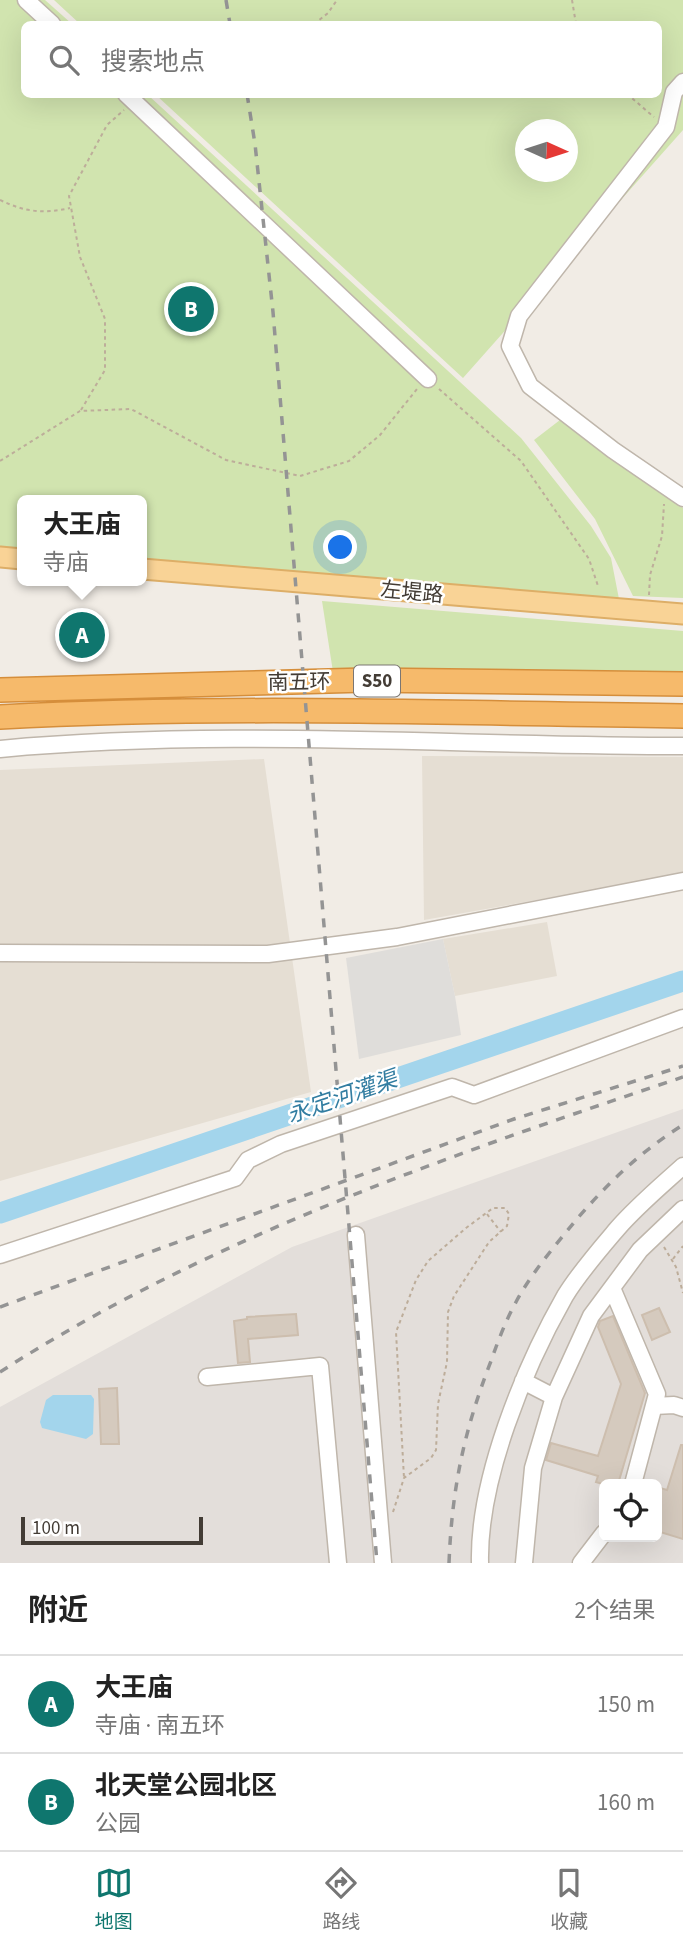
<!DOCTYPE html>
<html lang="zh">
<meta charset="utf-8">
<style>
body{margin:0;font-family:"Source Sans 3","Noto Sans SC",sans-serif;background:#f2f2f2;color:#222}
.controls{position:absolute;right:21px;bottom:21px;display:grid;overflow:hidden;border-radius:10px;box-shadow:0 7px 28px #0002}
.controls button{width:63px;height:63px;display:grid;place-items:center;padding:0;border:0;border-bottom:2px solid #e0e0e0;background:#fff;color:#222;font:35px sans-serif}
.compass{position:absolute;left:515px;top:119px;width:63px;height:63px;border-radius:50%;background:#fff;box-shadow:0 7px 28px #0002;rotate:93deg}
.scale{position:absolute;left:21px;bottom:18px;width:182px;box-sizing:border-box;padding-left:7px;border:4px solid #433c35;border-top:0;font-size:19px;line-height:24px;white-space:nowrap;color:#433c35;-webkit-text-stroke:5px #fff;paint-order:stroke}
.you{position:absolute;left:341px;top:548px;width:24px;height:24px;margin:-18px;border:5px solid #fff;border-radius:50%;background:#1a73e8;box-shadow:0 0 0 10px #1a73e833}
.badge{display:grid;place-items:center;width:46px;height:46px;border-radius:50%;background:#0f766e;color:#fff;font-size:23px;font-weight:700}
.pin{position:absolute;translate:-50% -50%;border:4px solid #fff;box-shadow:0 2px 7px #0006}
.popup{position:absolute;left:17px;top:495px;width:130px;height:91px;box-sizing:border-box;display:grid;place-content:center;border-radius:10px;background:#fff;filter:drop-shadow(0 2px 5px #0005);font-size:23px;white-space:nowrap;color:#767676}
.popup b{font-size:26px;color:#222}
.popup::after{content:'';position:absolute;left:50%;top:100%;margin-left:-14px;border:14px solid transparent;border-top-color:#fff}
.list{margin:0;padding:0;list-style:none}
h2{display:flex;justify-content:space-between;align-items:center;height:91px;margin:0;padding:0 28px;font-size:30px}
h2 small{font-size:23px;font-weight:400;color:#767676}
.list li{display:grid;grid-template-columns:46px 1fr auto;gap:21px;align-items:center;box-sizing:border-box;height:98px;padding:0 28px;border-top:2px solid #e0e0e0}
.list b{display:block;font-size:26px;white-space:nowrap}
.list p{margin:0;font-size:23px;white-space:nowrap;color:#767676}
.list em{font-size:23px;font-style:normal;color:#767676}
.icon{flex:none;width:38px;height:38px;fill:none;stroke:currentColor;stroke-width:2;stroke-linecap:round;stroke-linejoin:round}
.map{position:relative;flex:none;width:683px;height:1563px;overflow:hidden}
.search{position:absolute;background:#fff;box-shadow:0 7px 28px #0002;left:21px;right:21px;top:21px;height:77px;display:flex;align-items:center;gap:18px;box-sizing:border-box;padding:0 24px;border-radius:10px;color:#767676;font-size:26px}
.sheet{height:287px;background:#fff}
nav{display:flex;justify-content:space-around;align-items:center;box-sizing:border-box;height:98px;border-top:2px solid #e0e0e0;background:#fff;font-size:19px;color:#767676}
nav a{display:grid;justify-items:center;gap:4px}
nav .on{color:#0f766e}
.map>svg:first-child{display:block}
.residential{fill:#e5ded3}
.industrial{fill:#e3deda;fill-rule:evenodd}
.green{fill:#d1e4af;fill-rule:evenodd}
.parking{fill:#dfddda}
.water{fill:#a3d5ec}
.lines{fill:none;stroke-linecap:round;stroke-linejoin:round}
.river{stroke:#a3d5ec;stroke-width:21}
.building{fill:#d5cabe;stroke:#cdbeae;stroke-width:2}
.minor-casing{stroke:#bfb6ab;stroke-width:19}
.major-casing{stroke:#ddae67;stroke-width:23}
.highway-casing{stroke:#d58e3b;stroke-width:26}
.path{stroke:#bdad9a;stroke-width:2;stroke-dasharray:3.5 3.5;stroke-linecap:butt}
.minor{stroke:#fff;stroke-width:16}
.major{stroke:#f9d396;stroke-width:19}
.highway{stroke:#f6ba6b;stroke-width:23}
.rail{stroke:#949494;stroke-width:3.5;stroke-dasharray:9 9;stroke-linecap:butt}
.labels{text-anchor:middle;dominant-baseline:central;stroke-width:5;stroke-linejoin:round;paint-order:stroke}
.shield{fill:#fff;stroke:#7b7672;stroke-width:2}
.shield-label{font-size:19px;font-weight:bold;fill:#433c35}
.street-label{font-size:21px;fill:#433c35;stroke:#fff}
.water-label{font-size:23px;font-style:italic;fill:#327da1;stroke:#fff}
</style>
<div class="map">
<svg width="683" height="1563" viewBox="0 0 683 1563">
<rect width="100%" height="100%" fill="#f1ece5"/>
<path class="residential" d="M422 756 683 757V874L424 920Z
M264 759 311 1092 0 1181V770Z
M547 922 557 976 455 996 443 939Z"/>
<path class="industrial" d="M683 1109V1563H0V1407L292 1247ZM604 1484H657V1537H604Z"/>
<path class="green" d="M0 0H45L72 24H24V94L148 95 521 438 591 526 611 558 619 599 142 561V500H22V551L0 549Z
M54 0H683V130L463 378 156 95 658 94V24H80ZM526 130H568V172H526Z
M560 420 683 508V598L633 596 595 519 534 440Z
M322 601 683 631V675L333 672Z"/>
<path class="parking" d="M443 939 455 996 461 1035 359 1059 346 958Z"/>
<path class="water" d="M53 1395H91L94 1399 93 1434 86 1439 42 1428 40 1422 46 1400Z"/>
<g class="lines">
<path class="river" d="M0 1213 683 981"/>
</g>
<path class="building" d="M659 1308 670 1332 652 1340 642 1315Z
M296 1314 298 1335 248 1339 250 1362 238 1363 234 1321 247 1319V1317Z
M613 1316 645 1393 618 1484H603L596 1482 598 1476 546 1460 551 1443 598 1456 621 1384 598 1327 600 1321Z
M117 1388 119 1444H101L99 1389Z
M681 1445H683V1539L657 1531V1487L667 1490Z"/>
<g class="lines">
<defs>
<path id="minor" d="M26 0 52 24
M683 82 674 92 666 127 519 316 510 346 530 386 613 450 683 498
M126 94 428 379
M0 749C227 728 455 746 683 746
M0 953 268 954 397 937 683 881
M356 1235 383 1563
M0 1255 235 1178 248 1160 281 1144 452 1087 474 1095 683 1018
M612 1288 657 1394 633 1484
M207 1377 320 1366 338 1563
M523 1381 554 1397
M654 1406 674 1405 683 1408
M480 1563C478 1480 524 1368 565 1296 579 1273 600 1249 617 1229 637 1206 661 1186 683 1166
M524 1563 533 1468 554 1397 591 1316 640 1250 683 1209
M581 1563 604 1533"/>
<path id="major" d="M0 557 22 559
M142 569 683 614"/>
<path id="highway" d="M0 690 366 680 683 684
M0 717C227 705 456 713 683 716"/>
</defs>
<use href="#minor" class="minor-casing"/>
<use href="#major" class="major-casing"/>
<use href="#highway" class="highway-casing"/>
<path class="path" d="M572 0 576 24
M314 24 328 13 337 0
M627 94 654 117
M0 200C25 212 43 214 70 208
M439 389 521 461 589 559 598 586
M81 410 105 370V319L80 257 69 196 107 125 124 110
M0 461 80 411 131 409 226 460 300 476 349 461 380 435 417 389
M649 595 650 575 662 536 664 504
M487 1214 501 1232
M664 1247 676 1267 683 1293
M673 1259 683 1246
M393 1512 404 1478 431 1458 436 1450 438 1404 447 1362 448 1312 454 1296 489 1242 507 1226 509 1214 505 1208H493L466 1228 428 1261 416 1280 396 1332 404 1478"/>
<use href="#minor" class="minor"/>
<use href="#major" class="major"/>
<use href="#highway" class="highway"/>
<path class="rail" d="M226 0 230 24
M247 94 255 144 273 312 377 1563
M0 1307 514 1119 683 1066
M0 1372C210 1237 448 1156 683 1077
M449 1563C452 1487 464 1431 491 1361 498 1341 506 1320 516 1302 532 1272 555 1246 576 1220 608 1183 641 1151 683 1125"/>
</g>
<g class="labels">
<rect class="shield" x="354" y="665.5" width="46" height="31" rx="5"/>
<g class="shield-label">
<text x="377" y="681">S50</text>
</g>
<g class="street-label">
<text transform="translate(412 592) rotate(5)">左堤路</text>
<text transform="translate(299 682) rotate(-1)">南五环</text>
</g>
<g class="water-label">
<text transform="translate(342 1097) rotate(-19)">永定河灌渠</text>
</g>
</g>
</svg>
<div class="controls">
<button><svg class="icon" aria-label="locate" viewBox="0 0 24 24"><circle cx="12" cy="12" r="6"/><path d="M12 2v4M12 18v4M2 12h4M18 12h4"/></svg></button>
</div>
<svg class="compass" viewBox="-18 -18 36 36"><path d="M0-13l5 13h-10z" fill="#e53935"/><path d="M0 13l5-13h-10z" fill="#767676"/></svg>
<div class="scale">100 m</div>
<div class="you"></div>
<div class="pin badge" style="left:82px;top:635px">A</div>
<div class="popup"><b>大王庙</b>寺庙</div>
<div class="pin badge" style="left:191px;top:309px">B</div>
<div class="search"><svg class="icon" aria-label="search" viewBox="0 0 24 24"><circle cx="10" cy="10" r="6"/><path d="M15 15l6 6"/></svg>搜索地点</div>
</div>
<section class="sheet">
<h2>附近<small>2个结果</small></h2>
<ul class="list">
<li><span class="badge">A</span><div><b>大王庙</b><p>寺庙 · 南五环</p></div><em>150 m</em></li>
<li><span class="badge">B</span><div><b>北天堂公园北区</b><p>公园</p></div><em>160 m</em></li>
</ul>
</section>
<nav>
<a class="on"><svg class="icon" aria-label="map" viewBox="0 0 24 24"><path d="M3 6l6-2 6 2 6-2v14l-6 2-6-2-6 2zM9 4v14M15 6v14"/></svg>地图</a>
<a><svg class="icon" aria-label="directions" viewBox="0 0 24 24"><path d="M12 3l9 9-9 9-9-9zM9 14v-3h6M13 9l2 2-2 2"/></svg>路线</a>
<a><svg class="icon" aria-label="saved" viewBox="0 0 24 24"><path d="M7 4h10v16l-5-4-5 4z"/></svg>收藏</a>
</nav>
